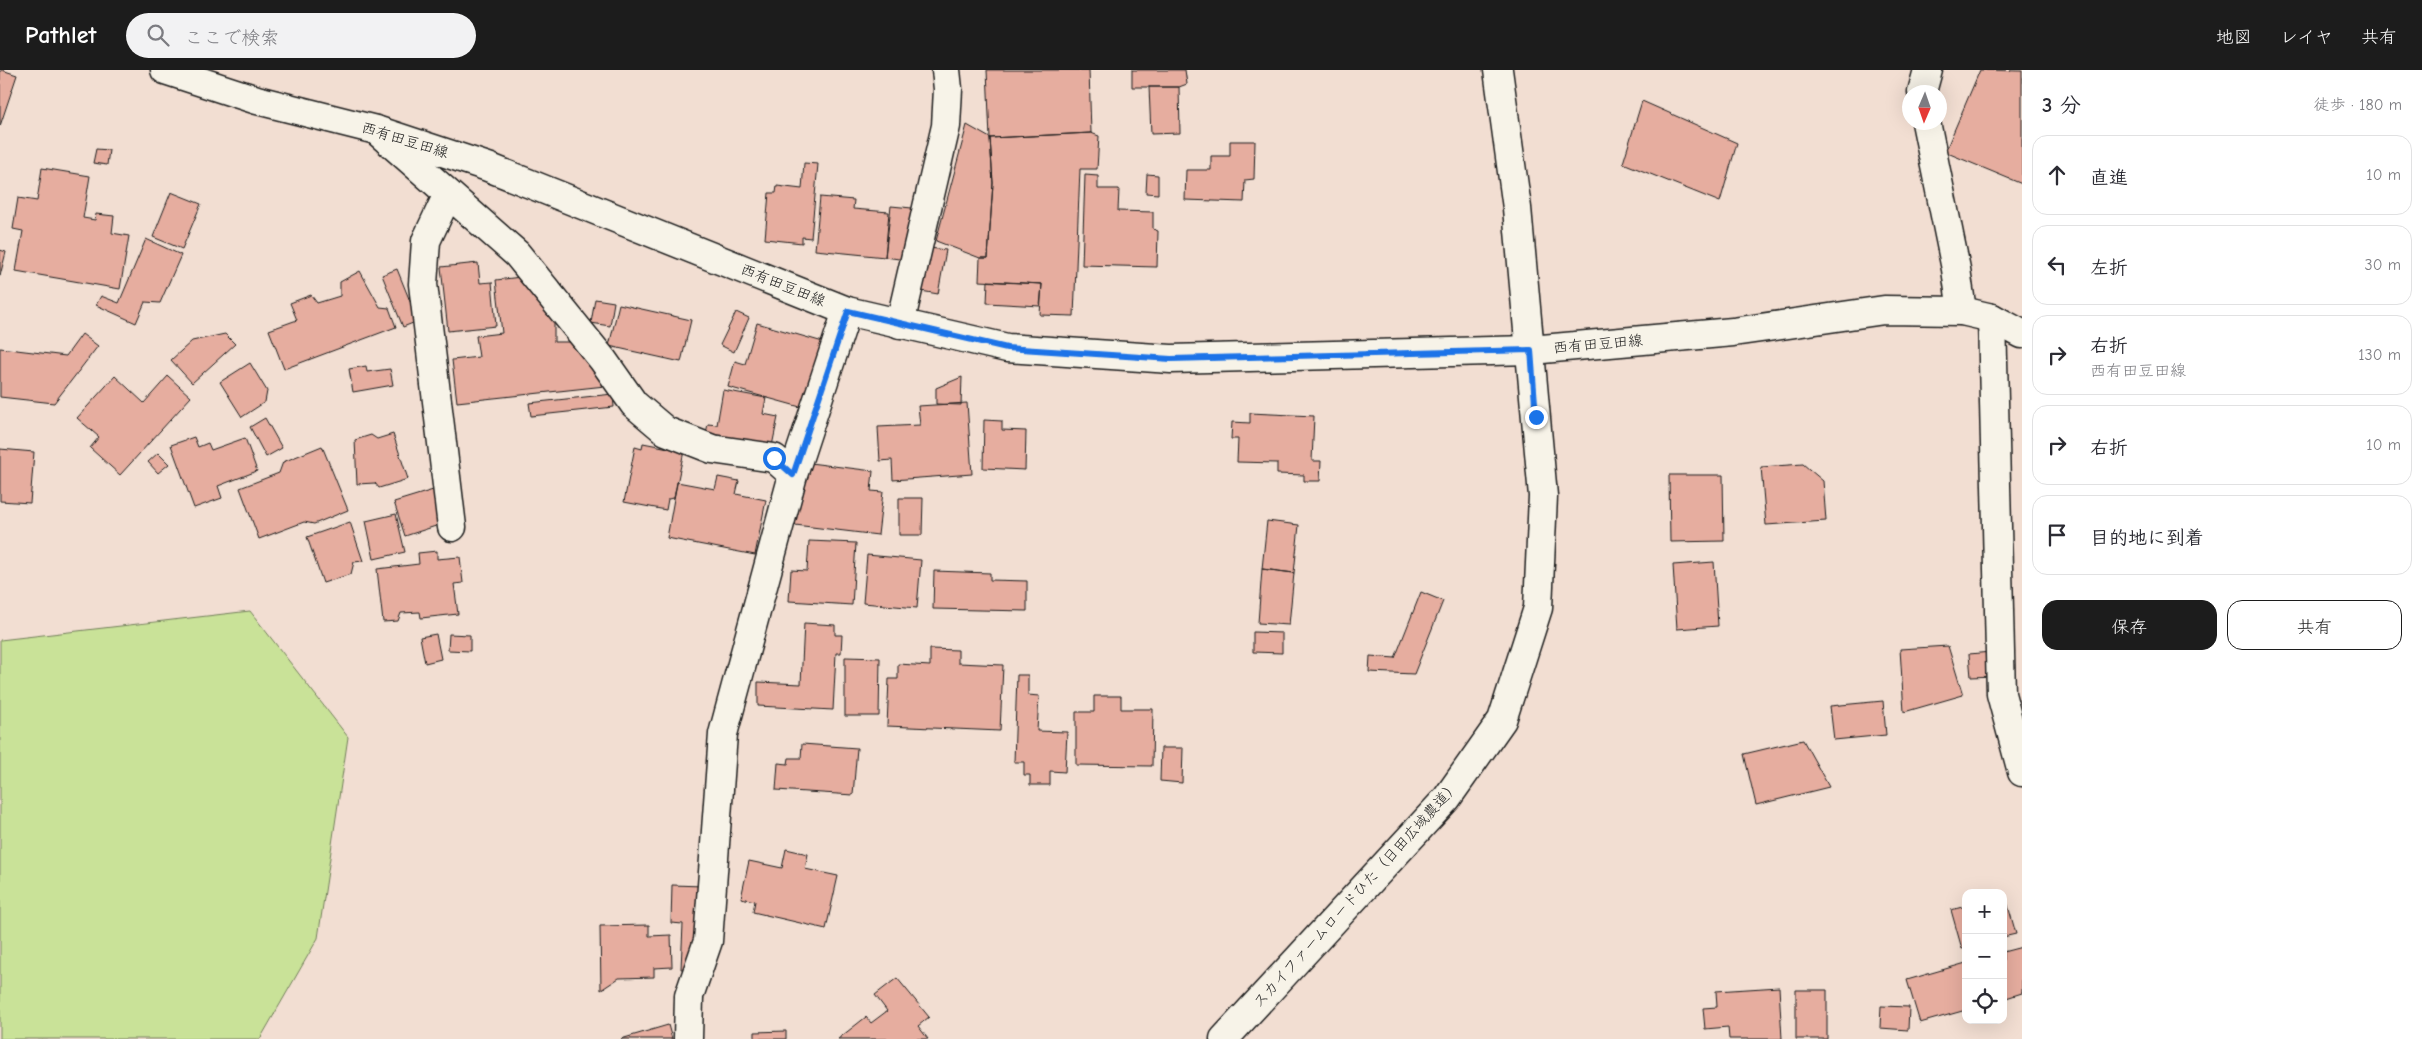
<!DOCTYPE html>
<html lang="ja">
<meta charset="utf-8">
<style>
body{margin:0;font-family:"Comic Neue","Klee One",sans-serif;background:#f2f2f3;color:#2b2b33}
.controls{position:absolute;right:15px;bottom:15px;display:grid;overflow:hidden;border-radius:10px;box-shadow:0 5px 20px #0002}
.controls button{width:45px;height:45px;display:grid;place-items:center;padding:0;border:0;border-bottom:1px solid #e1e1e2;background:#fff;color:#2b2b33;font:25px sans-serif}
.compass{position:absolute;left:1902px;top:15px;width:45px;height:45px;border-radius:50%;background:#fff;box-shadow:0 5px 20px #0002;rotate:182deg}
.stop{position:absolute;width:15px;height:15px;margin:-11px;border:4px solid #1a73e8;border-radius:50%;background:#fff}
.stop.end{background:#1a73e8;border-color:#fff;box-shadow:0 1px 5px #0008}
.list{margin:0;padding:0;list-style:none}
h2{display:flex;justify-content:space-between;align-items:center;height:65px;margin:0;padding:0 20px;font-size:21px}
h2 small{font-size:16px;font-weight:400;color:#7c7c81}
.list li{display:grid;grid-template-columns:32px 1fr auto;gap:15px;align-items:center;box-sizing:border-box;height:80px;margin:0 10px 10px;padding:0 10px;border:1px solid #e1e1e2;border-radius:15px}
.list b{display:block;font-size:19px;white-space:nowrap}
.list p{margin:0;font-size:16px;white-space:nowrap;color:#7c7c81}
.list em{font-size:16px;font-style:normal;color:#7c7c81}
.actions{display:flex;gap:10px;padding:15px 20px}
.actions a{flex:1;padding:11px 0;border:1px solid #1c1c1c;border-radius:15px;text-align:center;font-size:18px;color:#1c1c1c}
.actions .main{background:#1c1c1c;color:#fff}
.icon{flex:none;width:28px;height:28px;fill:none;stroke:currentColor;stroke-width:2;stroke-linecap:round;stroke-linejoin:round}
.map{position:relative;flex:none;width:2022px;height:969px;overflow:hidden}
header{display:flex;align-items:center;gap:30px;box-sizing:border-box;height:70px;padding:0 25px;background:#1c1c1c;color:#fff}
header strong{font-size:24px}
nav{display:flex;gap:28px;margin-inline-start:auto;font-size:18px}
.search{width:350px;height:45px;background:#f2f2f3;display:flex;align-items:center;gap:12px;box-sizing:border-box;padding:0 18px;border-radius:28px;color:#7c7c81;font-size:19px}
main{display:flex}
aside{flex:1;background:#fff}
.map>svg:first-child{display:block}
.green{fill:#c9e298;stroke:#727f5a}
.building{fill:#e6ad9f;stroke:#1c1c1c}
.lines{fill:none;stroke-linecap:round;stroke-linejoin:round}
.minor-casing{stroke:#1c1c1c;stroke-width:31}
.major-casing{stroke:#1c1c1c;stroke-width:31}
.minor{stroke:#f7f3e8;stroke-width:28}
.major{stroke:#f7f3e8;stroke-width:28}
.route{stroke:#1a73e8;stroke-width:6}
.labels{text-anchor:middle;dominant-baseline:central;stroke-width:5;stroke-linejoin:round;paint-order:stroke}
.street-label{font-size:15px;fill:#1c1c1c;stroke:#f7f3e8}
</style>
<header>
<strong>Pathlet</strong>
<div class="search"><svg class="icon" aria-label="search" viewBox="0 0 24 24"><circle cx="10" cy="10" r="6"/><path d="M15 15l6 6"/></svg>ここで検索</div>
<nav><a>地図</a><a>レイヤ</a><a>共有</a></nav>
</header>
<main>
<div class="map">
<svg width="2022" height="969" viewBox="0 0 2022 969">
<rect width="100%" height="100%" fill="#f2ded2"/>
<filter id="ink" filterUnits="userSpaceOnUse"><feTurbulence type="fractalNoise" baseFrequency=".02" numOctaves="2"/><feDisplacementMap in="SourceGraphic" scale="10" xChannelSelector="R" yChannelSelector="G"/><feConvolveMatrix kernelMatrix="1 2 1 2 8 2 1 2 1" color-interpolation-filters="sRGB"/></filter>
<g filter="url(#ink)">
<path class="green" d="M250 541 348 667 318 868 260 969H0V570Z"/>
<path class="building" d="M2 0 17 5 0 56V1Z
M987 0H1089L1091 63 990 68Z
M1132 0H1185L1187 14 1179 17H1132Z
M1980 0 2022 1V114L1945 82Z
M1149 17H1179L1180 63 1151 64Z
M1642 31 1737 73 1720 132 1623 93Z
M967 55 990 68 993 113 988 188H980L936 171Z
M1091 63 1099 66 1097 99H1080L1074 246 1040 245 1042 214 979 211 980 188H988L993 113 990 68Z
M1230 71H1255L1254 109 1245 110 1244 132 1185 130 1186 100H1211V86H1230Z
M96 79 109 80 107 95 93 93Z
M804 93 818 94 811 168 802 167V173L765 169 769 123H776L777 116 802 119Z
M42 98 90 106 83 148 95 150 96 144 114 146 112 163 129 166 120 219 16 201 23 161 13 159 18 128 37 131Z
M1147 104 1158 105V124L1146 123Z
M1085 105 1098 106V119H1119L1118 141 1153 142V159L1158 161 1157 197 1082 195Z
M171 122 201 134 182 179 153 167Z
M820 127 854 130 853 139 889 142 885 187 815 180Z
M891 136 912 138 906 190 885 187Z
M146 169 181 185 160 233 145 232 136 253 96 235 101 226 119 233Z
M929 178 946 180 938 224 921 221Z
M0 180 6 182 0 206Z
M478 193 480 213 492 212 496 256 448 261 441 197Z
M397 199 418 251 403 257 382 205Z
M360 201 380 237 389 238 396 257 284 299 269 260 297 250 290 233 311 225 317 233 340 226V212Z
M521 207 554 250V272H572L605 316 457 332 452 290 479 287 476 266 502 263 496 210Z
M988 211 1042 214 1040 236 987 233Z
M595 229 614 232 610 256 591 253Z
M619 234 691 250 681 292 609 276Z
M736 242 749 248 734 282 720 275Z
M757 253 823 272 804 338 728 317 735 291 745 294Z
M82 264 98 276 54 333 0 327V278L66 286Z
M225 264 235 274 192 313 171 290 192 271Z
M250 293 267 321 265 332 242 347 220 312Z
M366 296 367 302 390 299 393 315 353 322 349 299Z
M115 306 144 333 168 306 191 327 120 405 90 378 99 367 77 348Z
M962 307 961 335 936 334V318Z
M723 320 766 328 763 344 778 347 772 376 706 363 708 354 717 355Z
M613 324 614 337 531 346 529 333Z
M967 333 972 404 893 410 892 390 880 391 878 357 920 355 918 336Z
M1250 343 1314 346 1312 391H1321L1320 411H1304V405L1277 404V393L1237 392 1238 369H1231L1232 352 1250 353Z
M265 348 282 378 266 387 250 357Z
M984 350 1002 351V360L1026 361 1025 400 983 398Z
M393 364 408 409 379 418 375 413 357 414 355 370 371 365 377 369Z
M194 367 198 377 208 373 211 380 245 368 257 401 218 416 222 428 194 438 171 375Z
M643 373 684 381 674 428 668 429 666 440 624 432 635 377 642 379Z
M322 376 348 440 314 454 304 452 259 469 240 418 279 403 283 392Z
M0 379 34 382 30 433 0 431Z
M158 383 169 394 158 403 148 392Z
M802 392 873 401 871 421 883 422 878 465 795 455Z
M1803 394 1823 411 1826 451 1766 455 1761 397Z
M1669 405H1723L1724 471 1670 472Z
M718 407 739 411 736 424 766 430 755 485 667 468 677 412 715 419Z
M443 417 442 454 405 466 394 432Z
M899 428H923L922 465H899Z
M396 444 405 482 374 489 366 451Z
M1267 451 1299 455 1294 503 1262 499Z
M350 452 363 491 354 492 351 504 323 513 307 467Z
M809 471 856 473 852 535 789 531 791 500 807 501Z
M437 481V489L460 487 463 513 454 514 458 544 421 548 420 542 401 543 398 551 383 552 377 499 419 494 418 483Z
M867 485 921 490 917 538 863 533Z
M1714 492 1718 556 1677 559 1673 495Z
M1262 499 1294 503 1289 555 1258 553Z
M934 501 990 503V510L1027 511V541L933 539Z
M1421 522 1443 531 1414 604 1369 602 1370 586 1395 588Z
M804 553 835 555V565H842L841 583H836L833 640 758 636V612L801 614Z
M1253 562 1282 563V583L1253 582Z
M436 564 441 589 425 593 420 567Z
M449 564 470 565V581L448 580Z
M1948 576 1963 625 1904 642 1900 579Z
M930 579 958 580V593L1003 595 1000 661 887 656 889 609H898V594L930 596Z
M1991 582 1993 606 1971 607 1969 584Z
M845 587 880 588 879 646H845Z
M1017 605H1028V625L1039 626 1037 661 1067 662 1065 702 1050 701V715H1030V705H1024V692H1014Z
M1094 626H1121V639H1153L1152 696 1076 695V642H1094Z
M1883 631 1886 665 1834 670 1830 636Z
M1803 670 1829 717 1756 735 1744 684Z
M802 674 857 678 853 725 776 720 778 693 788 694 789 688H801Z
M1161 678H1183L1182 713 1160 711Z
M786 779 808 784 805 799 838 806 826 859 753 842 755 831 741 828 749 791 782 798Z
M672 815 703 816 690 899H681L683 854 671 853Z
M2003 825H2005L2016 864 2003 867Z
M1966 836V878L1962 879 1951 840Z
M649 855V866L671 865 672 897 654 898V907L619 908 601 920 600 856Z
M2022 877V923L2003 929V882Z
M1966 893V940L1920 953 1907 910Z
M897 908 929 947 918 956 928 969H838L866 947 871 953 887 941 875 925Z
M1779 917 1782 969H1729L1728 957 1705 959 1703 938 1717 937 1716 921Z
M1796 920H1827V969H1796Z
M1881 936 1909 937 1908 960 1880 958Z
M668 955 672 969H621Z
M786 961V969H755V962Z"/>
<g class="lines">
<defs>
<path id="minor" d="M1922 22 1928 0
M1926 52 1956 199 1962 241
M376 60 517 184 603 290 634 334 666 361 712 379 774 388 793 405
M448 124 426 171 423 214 452 457
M1992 248 2001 624 2022 702
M900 254 946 56 948 19 946 0
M688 969 689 926 708 871 723 664 793 405 847 241
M1224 969 1447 728 1502 650 1538 538 1543 426 1517 138 1498 0"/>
<path id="major" d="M165 0 257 30 376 60 488 97 847 241 1007 278 1171 289 1531 280 1733 262 1884 240 1962 241 1992 248 2022 264"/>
</defs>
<use href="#minor" class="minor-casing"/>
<use href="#major" class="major-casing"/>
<use href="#minor" class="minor"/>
<use href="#major" class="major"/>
</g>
</g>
<g class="lines" filter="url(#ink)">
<path class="route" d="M774 388 793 405 848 241 1007 278 1171 289 1531 280 1536 347"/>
</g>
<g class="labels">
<g class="street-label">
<text transform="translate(405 70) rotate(17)">西有田豆田線</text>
<text transform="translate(783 215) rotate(22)">西有田豆田線</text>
<text transform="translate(1598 274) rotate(-5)">西有田豆田線</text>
<text transform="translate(1356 824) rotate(-48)">スカイファームロードひた（日田広域農道）</text>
</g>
</g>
</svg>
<div class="controls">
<button>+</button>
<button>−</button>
<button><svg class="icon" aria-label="locate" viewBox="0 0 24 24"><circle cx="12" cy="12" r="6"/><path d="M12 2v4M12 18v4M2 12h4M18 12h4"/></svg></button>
</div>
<svg class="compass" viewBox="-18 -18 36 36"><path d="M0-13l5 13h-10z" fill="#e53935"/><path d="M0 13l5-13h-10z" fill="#7c7c81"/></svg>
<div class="stop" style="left:774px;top:388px"></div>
<div class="stop end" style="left:1536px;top:347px"></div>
</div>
<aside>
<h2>3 分<small>徒歩 · 180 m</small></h2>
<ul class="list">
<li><svg class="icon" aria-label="ahead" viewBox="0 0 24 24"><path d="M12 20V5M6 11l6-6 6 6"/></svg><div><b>直進</b></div><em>10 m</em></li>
<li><svg class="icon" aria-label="left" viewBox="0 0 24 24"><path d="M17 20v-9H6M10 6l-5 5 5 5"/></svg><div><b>左折</b></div><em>30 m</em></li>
<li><svg class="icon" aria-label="right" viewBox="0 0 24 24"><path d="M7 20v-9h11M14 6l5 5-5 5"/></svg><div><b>右折</b><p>西有田豆田線</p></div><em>130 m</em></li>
<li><svg class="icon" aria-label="right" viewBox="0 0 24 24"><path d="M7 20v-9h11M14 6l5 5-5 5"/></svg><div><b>右折</b></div><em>10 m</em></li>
<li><svg class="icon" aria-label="arrive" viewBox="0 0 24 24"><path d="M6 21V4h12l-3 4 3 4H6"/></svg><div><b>目的地に到着</b></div></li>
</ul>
<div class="actions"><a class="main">保存</a><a>共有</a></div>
</aside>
</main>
